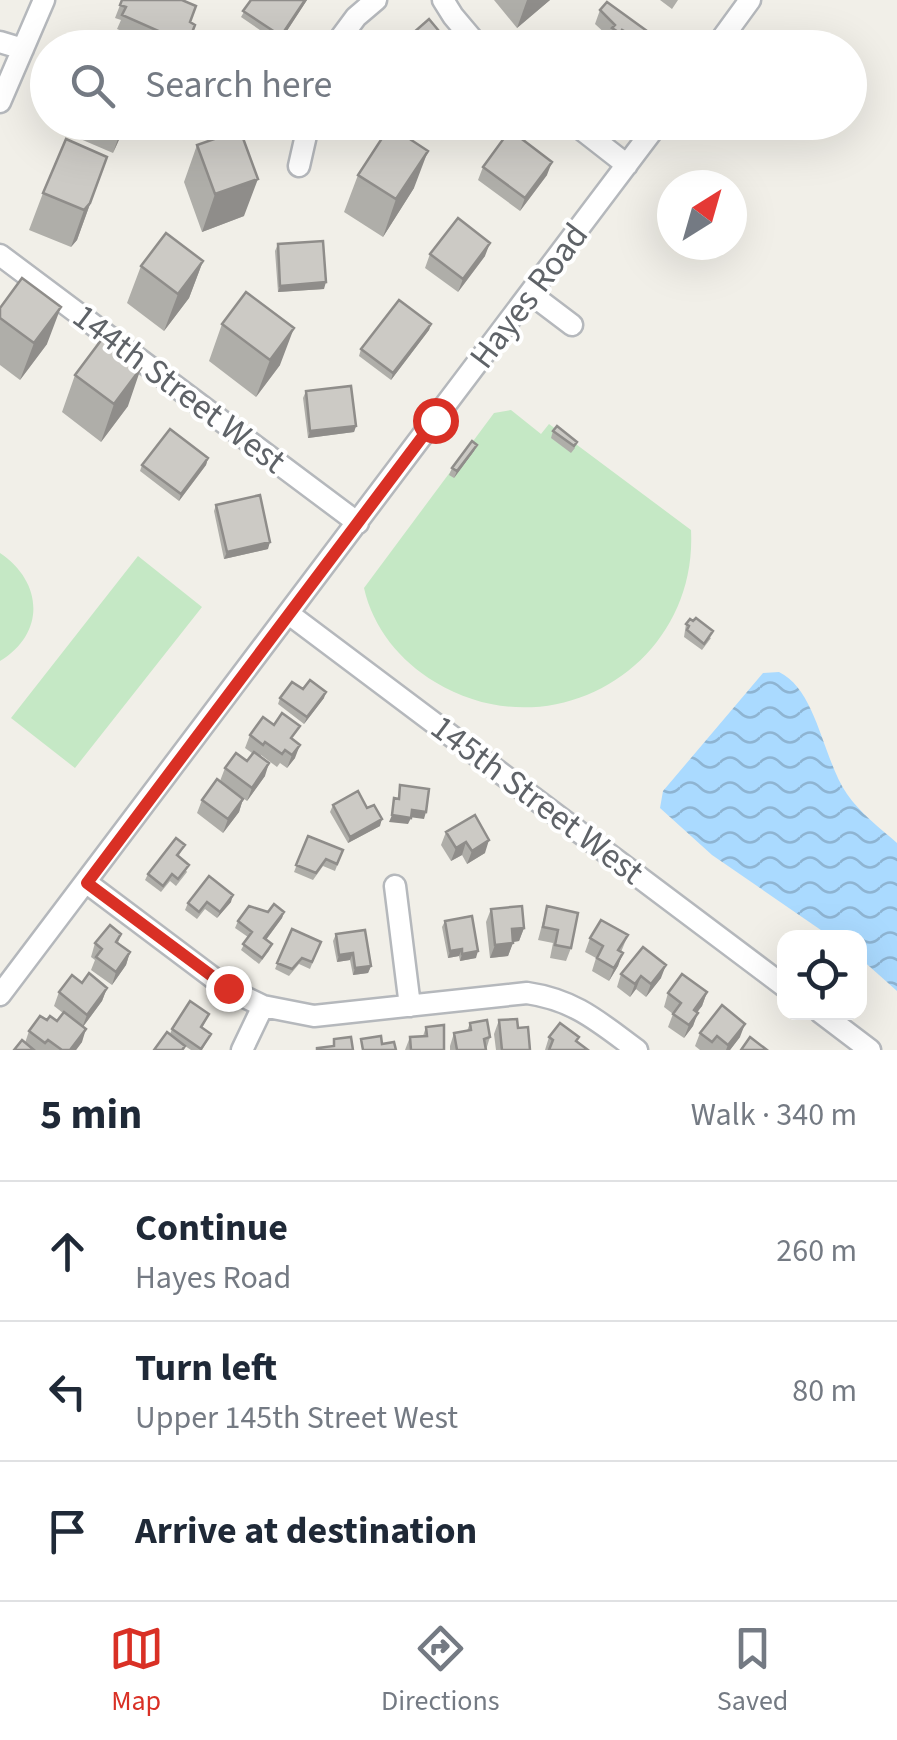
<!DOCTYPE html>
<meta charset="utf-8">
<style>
body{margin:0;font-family:"Source Sans 3",sans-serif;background:#f6f6f7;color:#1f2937}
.controls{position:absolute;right:30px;bottom:30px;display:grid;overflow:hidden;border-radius:20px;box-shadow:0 10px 40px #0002}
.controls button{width:90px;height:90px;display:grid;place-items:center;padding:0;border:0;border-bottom:2px solid #e0e1e3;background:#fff;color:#1f2937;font:50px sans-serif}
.compass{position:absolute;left:657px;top:170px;width:90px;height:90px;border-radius:50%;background:#fff;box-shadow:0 10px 40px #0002;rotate:37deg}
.stop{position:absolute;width:30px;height:30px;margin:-22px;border:8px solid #d93025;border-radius:50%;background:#fff}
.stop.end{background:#d93025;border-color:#fff;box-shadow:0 2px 10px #0008}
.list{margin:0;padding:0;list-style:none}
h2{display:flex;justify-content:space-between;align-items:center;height:130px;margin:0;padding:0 40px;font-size:42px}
h2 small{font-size:32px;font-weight:400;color:#747a83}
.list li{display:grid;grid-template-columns:65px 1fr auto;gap:30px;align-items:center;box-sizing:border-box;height:140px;padding:0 40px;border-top:2px solid #e0e1e3}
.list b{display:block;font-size:38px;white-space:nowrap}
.list p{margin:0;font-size:32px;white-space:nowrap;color:#747a83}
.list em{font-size:32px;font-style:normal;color:#747a83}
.icon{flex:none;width:55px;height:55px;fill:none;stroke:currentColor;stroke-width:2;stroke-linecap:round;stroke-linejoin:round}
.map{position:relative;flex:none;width:897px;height:1050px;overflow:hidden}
.search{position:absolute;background:#fff;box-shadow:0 10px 40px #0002;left:30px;right:30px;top:30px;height:110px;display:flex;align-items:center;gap:25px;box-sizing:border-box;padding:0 35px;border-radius:55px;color:#747a83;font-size:38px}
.sheet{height:550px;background:#fff}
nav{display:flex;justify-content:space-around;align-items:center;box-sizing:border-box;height:140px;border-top:2px solid #e0e1e3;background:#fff;font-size:28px;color:#747a83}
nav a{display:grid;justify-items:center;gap:5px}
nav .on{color:#d93025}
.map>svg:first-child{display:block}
.green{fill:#c5e8c5}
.water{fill:url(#water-waves)}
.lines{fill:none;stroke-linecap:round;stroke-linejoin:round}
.minor-casing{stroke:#b5b8bc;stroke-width:25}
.minor{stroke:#fff;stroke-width:20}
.wall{fill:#afaea9}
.shaded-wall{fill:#8f8d8a}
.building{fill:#cccac5;stroke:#8f8d8a;stroke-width:2.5}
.route{stroke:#d93025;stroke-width:12}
.labels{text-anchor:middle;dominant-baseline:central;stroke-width:8;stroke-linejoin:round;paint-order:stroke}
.street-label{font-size:35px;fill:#5f6368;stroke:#fff}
</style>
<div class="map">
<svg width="897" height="1050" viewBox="0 0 897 1050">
<defs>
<pattern id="water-waves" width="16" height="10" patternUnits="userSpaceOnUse" patternTransform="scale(2.5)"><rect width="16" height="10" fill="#aadaff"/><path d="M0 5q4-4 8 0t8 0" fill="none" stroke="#8eb4d2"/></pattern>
</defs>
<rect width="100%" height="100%" fill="#f1efe8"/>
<path class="green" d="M511 410 541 434 549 424 691 530C698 666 552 753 435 682 400 661 373 628 364 588L494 413Z
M0 553C43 582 46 633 0 661Z
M138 556 202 607 75 768 11 718Z"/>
<path class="water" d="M779 672C817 690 823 760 847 794 860 813 880 828 897 843V991L860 958V938L831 937 712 855 660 808 663 791 763 673Z"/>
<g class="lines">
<defs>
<path id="minor" d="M443 0 453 16 480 48
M0 42 23 49
M333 48 356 17 376 0
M715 48 750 0
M0 102 44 0
M572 122 627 165
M299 166 309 122
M0 255 358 523
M531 294 572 325
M289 614 784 986
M87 883 228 989 263 1006 314 1016 527 993C575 1000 599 1022 637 1050
M395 886 410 1006
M0 995 659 122
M820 1012 870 1050
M242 1050 263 1006"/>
</defs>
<use href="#minor" class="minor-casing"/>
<use href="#minor" class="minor"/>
</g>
<path class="wall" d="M122 0 195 25 187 48 180 46 179 48H161L117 29 121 20 115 18Z
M251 0H307L279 43 241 17Z
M494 0H550L517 28Z
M660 0H678L672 9Z
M600 10 647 31 639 48H625L617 43 615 46 608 41 609 37 595 24Z
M75 122H127L113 153 71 135Z
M231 122H253L250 131Z
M197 145 244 216 202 232 184 182Z
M107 157 77 240 71 247 29 230 43 193Z
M483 167 547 175 520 211 478 180Z
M358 175 414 188 383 237 344 212Z
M278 244 324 289 278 292 275 251Z
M430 254 485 256 458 292 425 268Z
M203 261 189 298 164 331 127 303 141 266Z
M0 308 47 344 20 380 0 365Z
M222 324 280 365 256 397 209 361Z
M431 324 429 330 391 380 359 356 361 349Z
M75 375 128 406 101 442 62 412Z
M306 391 356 426 354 432 308 438 303 398Z
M553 431 575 448 571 453 551 438Z
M474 451 454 478 449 475 452 468Z
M208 458 206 465 179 501 140 471 142 465Z
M216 505 268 549 224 559 214 511Z
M686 624 711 638 702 650 684 637Z
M303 689 324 698 304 724 278 704 280 698Z
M250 735 294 740 295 758 287 768 280 763 277 767 261 755 265 776 247 801 220 781 225 768 247 761 252 753 245 748Z
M243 799 239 812 223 833 197 813 202 800Z
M333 805 367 808 380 826 348 843 330 812Z
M475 815 485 853 467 864 462 855 451 861 441 845 446 832Z
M308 836 343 850 335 871 323 866 313 880 294 872Z
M185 845 178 857 187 872 176 886 170 881 161 892 145 880 148 874Z
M231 902 217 918 205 909 197 919 185 910 188 903Z
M547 906 571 948 566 961 550 958 553 943 538 940Z
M491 909 524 928 519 941 513 942 508 956 490 958 486 922Z
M268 912H284L282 918 266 940 272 944 269 951 259 964 241 950 248 937 235 928 238 921Z
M445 921 476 958 460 961 459 956 448 958 442 927Z
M292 929 321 942 310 969 299 964 289 976 275 969Z
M121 934 118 943 130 952 126 965 112 985 91 970 95 960 91 957 95 943Z
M336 934 371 966 368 973 353 975 350 960 337 962 333 941Z
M628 935 621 952 618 966 609 981 592 971 596 958 585 952 590 938Z
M621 974 661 978 646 997 636 989 630 997 617 987Z
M82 983 107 988 102 1001 83 1027 82 1042 76 1050H14L25 1043 29 1031 47 1020 57 1021 63 1013 54 1006 59 992Z
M707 992 702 1006 697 1012 693 1026 684 1038 668 1027 673 1014 664 1007 668 993Z
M209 1014 202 1028 211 1034 202 1050H191L185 1046 184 1050 170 1034 172 1029Z
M499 1020 518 1028 530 1050H496L494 1034Z
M470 1023 490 1037 486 1050H450V1046L454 1033 467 1031Z
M426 1027 444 1050H405L410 1037 423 1036Z
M700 1033 740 1037 730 1050H700L695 1046Z
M549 1037 577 1042 588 1050H545Z"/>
<path class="shaded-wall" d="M305 0H307L279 43 281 36Z
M527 0H550L517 28Z
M647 31 642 44 639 48H637L640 40Z
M124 122H127L113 153Z
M428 151 414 188 383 237 396 199Z
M107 157 77 240 71 247 84 210Z
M552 162 547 175 520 211 525 198Z
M258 179 244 216 202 232 215 194Z
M490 243 485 256 458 292 463 279Z
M203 261 189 298 164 331 178 294Z
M326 282 324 289 278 292 280 286Z
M61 307 47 344 20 380 34 343Z
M431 324 429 330 391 380 393 373Z
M294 328 280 365 256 397 270 360Z
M141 368 128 406 101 442 114 404Z
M356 426 354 432 308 438 310 431Z
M477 445 474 451 454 478 457 471Z
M208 458 206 465 179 501 181 494Z
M270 542 268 549 224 559 227 552Z
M326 692 324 698 304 724 307 717Z
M300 745 295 758 287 768 292 755Z
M269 763 265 776 247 801 252 788Z
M243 799 239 812 223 833 228 819Z
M412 810 426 812 424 819 409 817Z
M392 815 411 818 408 824 389 822Z
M382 819 380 826 348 843 350 837Z
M489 840 485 853 467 864 472 851Z
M466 842 462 855 451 861 456 848Z
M233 895 231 902 217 918 220 912Z
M284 912 282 918 262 945 264 938Z
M524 928 519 941 507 943 512 929Z
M513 943 508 956 490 958 495 945Z
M462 949 459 956 448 958 450 951Z
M478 951 476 958 460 961 462 954Z
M130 952 126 965 112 985 116 972Z
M353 953 350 960 337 962 339 955Z
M623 953 618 966 609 981 614 968Z
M666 965 661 978 646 997 651 984Z
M371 966 368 973 353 975 355 968Z
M641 976 636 989 630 997 635 984Z
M107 988 102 1001 82 1028 87 1015Z
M707 992 702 1006 689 1023 694 1010Z
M698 1013 693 1026 684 1038 689 1025Z
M745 1024 740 1037 730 1050H726L728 1045Z
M86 1029 82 1042 76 1050H70Z"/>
<path class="building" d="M122 0H182L196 6 190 22 195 25 191 35 185 32 181 41 122 15 126 7 120 5Z
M251 0H305L281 36 243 11Z
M607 2 647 31 640 40 622 30 620 33 612 28 615 25 600 10Z
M429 19 453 48H396Z
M582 37 587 41 589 38 602 48H574Z
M390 126 428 151 396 199 358 175Z
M240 130 258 179 215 194 197 145Z
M510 130 552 162 525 198 483 167Z
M66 139 107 157 90 203 84 210 43 193Z
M458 218 490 243 463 279 430 254Z
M166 233 203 261 178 294 141 266Z
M323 241 326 282 280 286 278 244Z
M22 278 61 307 34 343 0 318V308Z
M246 292 294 328 270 360 222 324Z
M399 300 431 324 393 373 361 349Z
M102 339 141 368 114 404 75 375Z
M351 386 356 426 310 431 306 391Z
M557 426 577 442 574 446 553 431Z
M170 429 208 458 181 494 142 465Z
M472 441 477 445 457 471 452 468Z
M260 495 270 542 227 552 216 505Z
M696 618 713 631 704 644 687 630 689 626 686 624 690 619 693 621Z
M310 680 326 692 307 717 280 698 292 682 303 689Z
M282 713 300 726 291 738 300 745 292 755 285 750 282 754 265 742 263 745 250 735 263 717 274 725Z
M254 752 269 763 252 788 225 768 236 753 247 761Z
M217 779 243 799 228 819 202 800Z
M400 785 429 789 426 812 412 810 411 818 392 815 394 798 399 799Z
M358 791 367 808 374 805 382 819 350 837 333 805Z
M475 815 489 840 472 851 466 842 456 848 446 832Z
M308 836 343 850 337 864 326 859 316 873 296 865Z
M176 838 185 845 177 855 189 865 178 879 172 874 163 886 148 874Z
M209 876 233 895 220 912 207 902 199 912 188 903Z
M274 904 284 912 264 938 272 944 262 958 243 944 252 932 238 921 249 906 268 912Z
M522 906 524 928 512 929 513 943 495 945 491 909Z
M547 906 578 913 571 948 555 945 558 930 543 927Z
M472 916 478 951 462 954V949L450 951 445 921Z
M601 920 628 935 618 950 623 953 614 968 597 958 603 946 590 938Z
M110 925 121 934 116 942 130 952 116 972 96 957 102 949 95 943Z
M292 929 321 942 312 962 302 958 292 969 277 963Z
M365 930 371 966 355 968 353 953 339 955 336 934Z
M643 947 666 965 651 984 641 976 635 984 621 974Z
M89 973 107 988 87 1015 59 992 72 975 82 983Z
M682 974 707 992 694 1010 698 1013 689 1025 673 1014 681 1003 668 993Z
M190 1001 209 1014 201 1027 211 1034 201 1049 172 1029Z
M722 1005 745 1024 728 1045 717 1036 712 1042 700 1033Z
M64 1012 86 1029 70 1050H62L48 1040 45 1043 29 1031 40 1016 47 1020 50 1016 57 1021Z
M517 1019 518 1028 528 1027 530 1050H502L499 1020Z
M487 1020 490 1037 484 1039 486 1050H457L454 1033 471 1030 470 1023Z
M560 1023 579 1037 576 1041 588 1050H549L553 1040 549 1037Z
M444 1025V1050H411L410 1037 427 1036 426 1027Z
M167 1032 185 1046 182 1050H154Z
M381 1036 382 1044 394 1042 396 1050H363L361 1039Z
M351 1037 353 1050H317V1048L334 1046V1039Z
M750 1037 767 1050H741Z
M22 1040 34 1050H14Z"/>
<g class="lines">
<path class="route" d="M228 988 87 883 435 420"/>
</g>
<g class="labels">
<g class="street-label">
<text transform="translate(529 296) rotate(-53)">Hayes Road</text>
<text transform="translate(179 389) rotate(37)">144th Street West</text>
<text transform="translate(537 800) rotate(37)">145th Street West</text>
</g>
</g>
</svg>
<div class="controls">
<button><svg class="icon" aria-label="locate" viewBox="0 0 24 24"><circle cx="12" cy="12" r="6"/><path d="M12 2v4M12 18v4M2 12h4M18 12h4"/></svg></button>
</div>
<svg class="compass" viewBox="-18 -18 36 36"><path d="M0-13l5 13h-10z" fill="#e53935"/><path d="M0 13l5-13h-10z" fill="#747a83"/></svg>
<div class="stop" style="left:435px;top:420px"></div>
<div class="stop end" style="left:228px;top:988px"></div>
<div class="search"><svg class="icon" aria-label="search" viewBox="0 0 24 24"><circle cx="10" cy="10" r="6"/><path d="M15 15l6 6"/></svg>Search here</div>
</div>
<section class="sheet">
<h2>5 min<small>Walk · 340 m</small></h2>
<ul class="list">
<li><svg class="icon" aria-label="ahead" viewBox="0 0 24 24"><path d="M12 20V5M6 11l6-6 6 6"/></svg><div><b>Continue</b><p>Hayes Road</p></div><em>260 m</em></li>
<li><svg class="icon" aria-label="left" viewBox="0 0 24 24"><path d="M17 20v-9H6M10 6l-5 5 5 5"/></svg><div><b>Turn left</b><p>Upper 145th Street West</p></div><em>80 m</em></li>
<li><svg class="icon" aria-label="arrive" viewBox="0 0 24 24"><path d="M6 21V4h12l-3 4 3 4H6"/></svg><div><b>Arrive at destination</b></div></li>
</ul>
</section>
<nav>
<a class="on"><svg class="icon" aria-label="map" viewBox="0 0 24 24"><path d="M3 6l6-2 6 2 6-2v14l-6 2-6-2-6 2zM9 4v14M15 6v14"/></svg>Map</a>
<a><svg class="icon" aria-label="directions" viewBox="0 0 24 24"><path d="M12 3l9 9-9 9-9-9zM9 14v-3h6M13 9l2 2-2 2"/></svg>Directions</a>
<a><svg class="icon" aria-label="saved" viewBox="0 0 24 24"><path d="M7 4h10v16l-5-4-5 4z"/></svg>Saved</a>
</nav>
